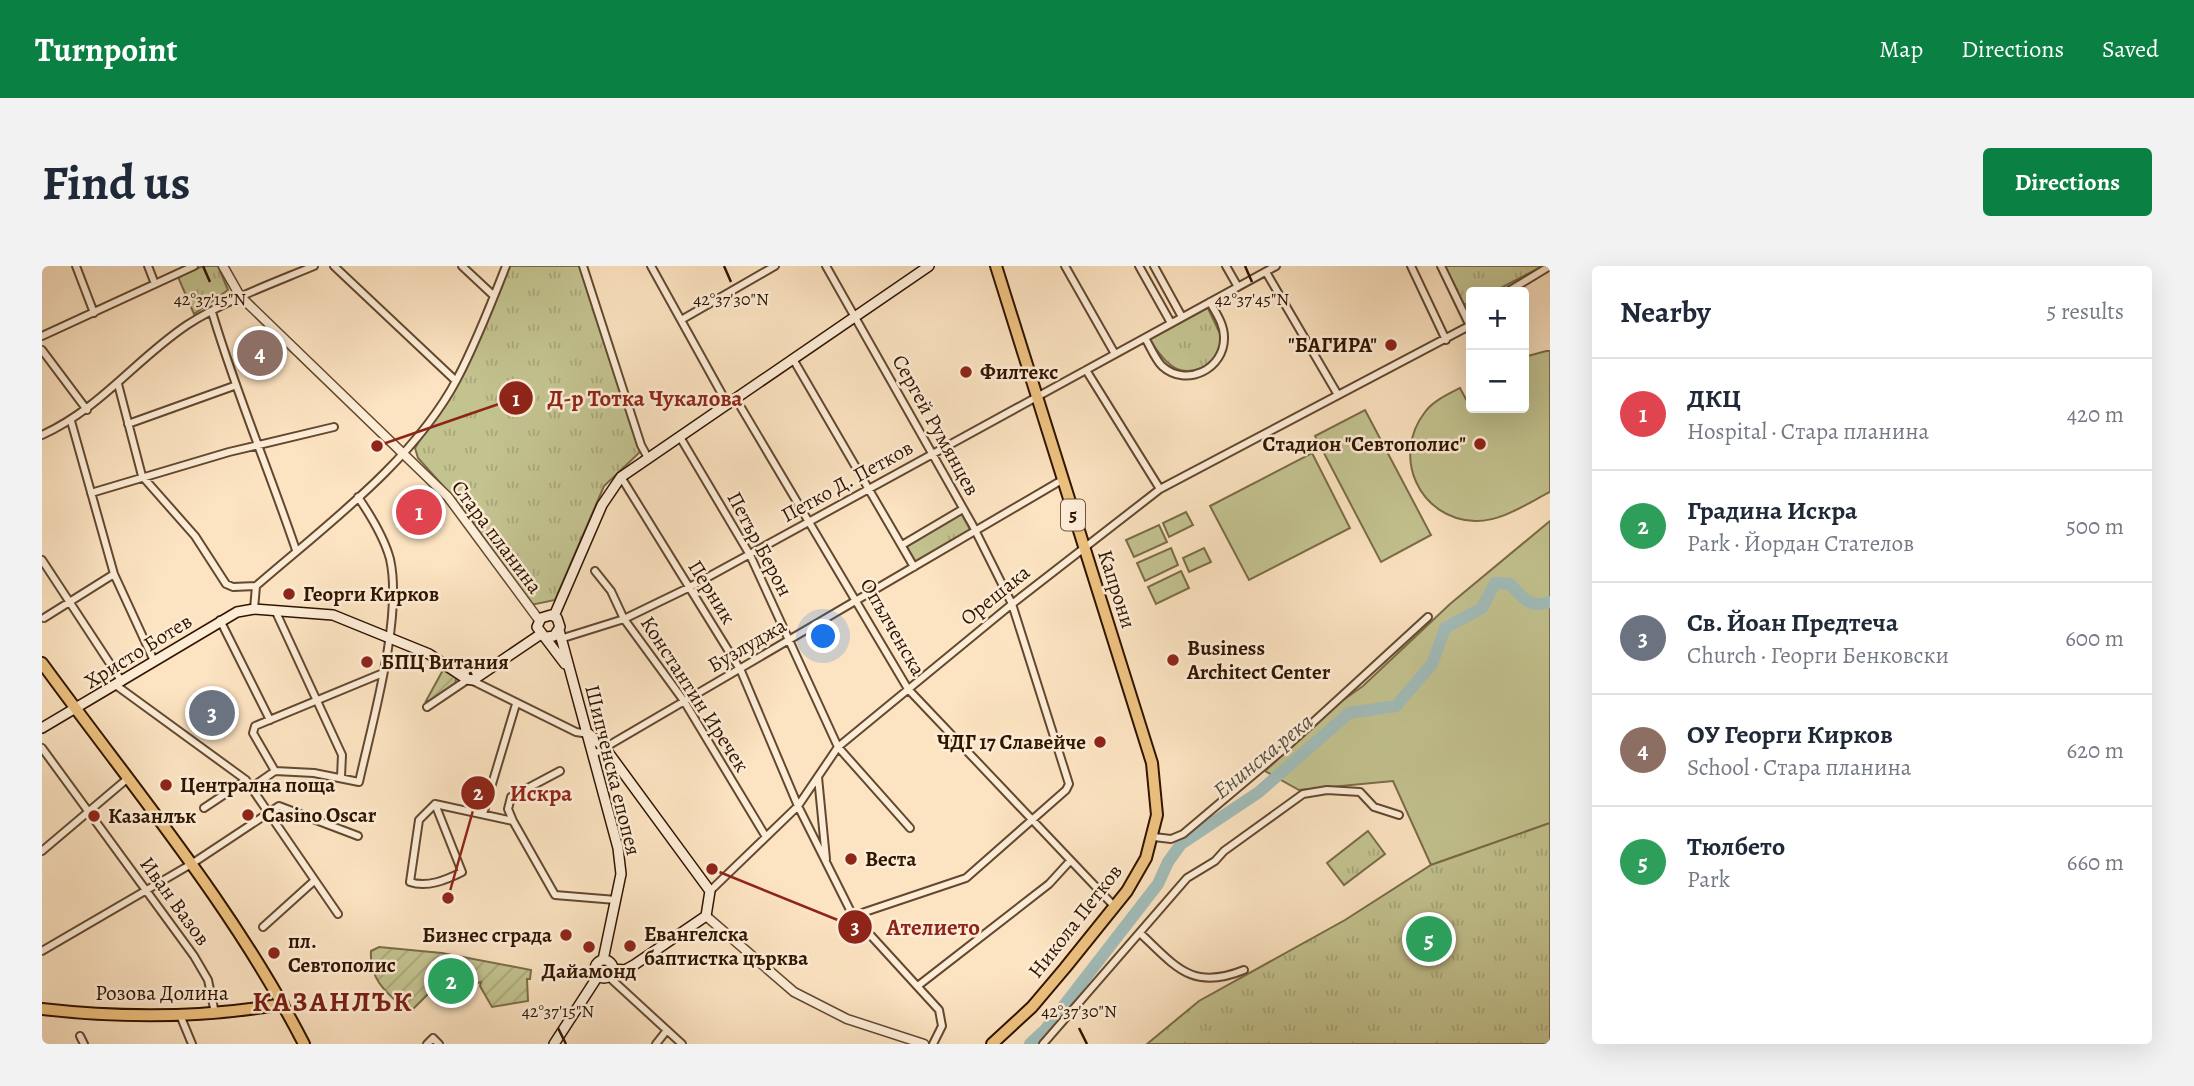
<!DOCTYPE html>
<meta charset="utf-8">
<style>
body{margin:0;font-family:Alegreya,serif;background:#f2f2f3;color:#1f2937}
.controls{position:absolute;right:21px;top:21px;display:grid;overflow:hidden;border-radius:7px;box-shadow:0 7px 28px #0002}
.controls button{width:63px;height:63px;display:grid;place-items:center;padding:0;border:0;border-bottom:2px solid #e0e1e3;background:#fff;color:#1f2937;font:35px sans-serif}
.you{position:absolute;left:782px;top:371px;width:24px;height:24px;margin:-18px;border:5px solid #fff;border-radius:50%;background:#1a73e8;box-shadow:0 0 0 10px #1a73e833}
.badge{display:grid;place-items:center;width:46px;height:46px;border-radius:50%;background:#0b8043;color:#fff;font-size:23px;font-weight:700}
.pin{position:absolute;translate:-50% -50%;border:4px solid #fff;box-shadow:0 2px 7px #0006}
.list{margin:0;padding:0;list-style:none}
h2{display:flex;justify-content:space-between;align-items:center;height:91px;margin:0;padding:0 28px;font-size:30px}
h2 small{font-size:23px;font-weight:400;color:#747a83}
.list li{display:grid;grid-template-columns:46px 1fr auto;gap:21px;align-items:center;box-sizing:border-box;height:112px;padding:0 28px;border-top:2px solid #e0e1e3}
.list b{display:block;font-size:26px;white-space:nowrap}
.list p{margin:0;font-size:23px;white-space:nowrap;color:#747a83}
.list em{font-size:23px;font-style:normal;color:#747a83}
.map{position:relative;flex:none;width:1508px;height:778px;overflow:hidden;border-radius:7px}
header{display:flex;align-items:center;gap:42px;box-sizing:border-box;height:98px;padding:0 35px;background:#0b8043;color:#fff}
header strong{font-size:33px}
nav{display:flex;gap:38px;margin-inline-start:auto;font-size:24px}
.intro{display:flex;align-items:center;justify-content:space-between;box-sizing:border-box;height:168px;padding:0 42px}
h1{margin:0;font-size:49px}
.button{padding:18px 32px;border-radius:7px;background:#0b8043;color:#fff;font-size:24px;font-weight:700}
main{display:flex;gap:42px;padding:0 42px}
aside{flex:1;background:#fff;border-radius:7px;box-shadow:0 7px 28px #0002}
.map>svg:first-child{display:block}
.grass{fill:#c3c390;stroke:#7a6c48;stroke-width:2}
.park{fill:url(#park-tufts);stroke:#7a6c48;stroke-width:2}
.garden{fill:url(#garden-furrows);stroke:#7a6c48;stroke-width:2}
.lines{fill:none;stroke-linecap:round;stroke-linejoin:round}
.river{stroke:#a1bdba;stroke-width:12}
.minor-casing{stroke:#634830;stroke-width:10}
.tertiary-casing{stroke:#634830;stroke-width:11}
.secondary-casing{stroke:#301400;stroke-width:12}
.primary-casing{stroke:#301400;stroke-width:14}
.minor{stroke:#fdedd7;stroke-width:6}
.tertiary{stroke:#fdedd7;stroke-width:8}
.secondary{stroke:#fdedd7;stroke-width:9}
.primary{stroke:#eec280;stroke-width:10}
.ticks{fill:none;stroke:#301400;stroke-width:2.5}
.poi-dot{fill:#8f2418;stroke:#fdedd7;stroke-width:2.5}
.labels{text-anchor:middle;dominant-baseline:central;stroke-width:5;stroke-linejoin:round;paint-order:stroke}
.shield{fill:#fdedd7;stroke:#6e5540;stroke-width:2}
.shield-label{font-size:19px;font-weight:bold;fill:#301400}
.poi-label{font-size:21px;font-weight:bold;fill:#301400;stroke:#fdedd7;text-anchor:start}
.street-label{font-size:21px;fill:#301400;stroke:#fdedd7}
.water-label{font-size:23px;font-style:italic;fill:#584f41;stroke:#fdedd7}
.district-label{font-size:28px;font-weight:bold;letter-spacing:2px;fill:#7a1f14;stroke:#fdedd7}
.ticks-label{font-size:18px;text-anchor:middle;fill:#301400;stroke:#fdedd7;stroke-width:5;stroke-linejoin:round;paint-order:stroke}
.leader{fill:none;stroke:#8f2418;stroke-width:2.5}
.callout-dot{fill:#8f2418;stroke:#fdedd7;stroke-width:2.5}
.mark-label{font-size:21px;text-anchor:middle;font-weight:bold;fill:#fff}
.callout-label{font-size:23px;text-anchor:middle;font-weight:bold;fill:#8f2418;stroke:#fdedd7;stroke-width:5;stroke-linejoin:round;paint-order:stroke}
</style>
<header>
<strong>Turnpoint</strong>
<nav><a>Map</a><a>Directions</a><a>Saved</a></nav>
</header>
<div class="intro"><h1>Find us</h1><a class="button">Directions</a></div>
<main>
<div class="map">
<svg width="1508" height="778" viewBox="0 0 1508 778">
<defs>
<pattern id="park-tufts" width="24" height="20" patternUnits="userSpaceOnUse" patternTransform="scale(1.75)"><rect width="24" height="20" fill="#c3c390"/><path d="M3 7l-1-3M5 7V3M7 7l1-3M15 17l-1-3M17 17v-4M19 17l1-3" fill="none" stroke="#a8a77a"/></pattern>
<pattern id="garden-furrows" width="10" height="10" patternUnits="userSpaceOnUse" patternTransform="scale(1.75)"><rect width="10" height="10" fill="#c3c390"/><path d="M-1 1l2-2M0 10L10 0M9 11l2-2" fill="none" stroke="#a8a77a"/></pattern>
</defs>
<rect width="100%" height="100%" fill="#fce3c1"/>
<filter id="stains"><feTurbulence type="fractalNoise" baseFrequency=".00286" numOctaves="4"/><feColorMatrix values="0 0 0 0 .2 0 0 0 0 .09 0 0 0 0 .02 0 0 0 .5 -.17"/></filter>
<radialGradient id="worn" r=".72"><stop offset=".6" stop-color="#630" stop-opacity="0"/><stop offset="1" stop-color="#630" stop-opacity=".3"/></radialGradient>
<path class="grass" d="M1504 85H1508V226C1486 237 1459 256 1433 255 1377 253 1349 190 1383 146 1391 135 1406 128 1418 122L1425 135 1429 134V142H1482V91Z
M1323 144 1389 269 1339 296 1273 170Z
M1270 187 1308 262 1207 314 1168 240Z
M1144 246 1151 259 1127 271 1121 257Z
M1508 255V557L1389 599 1351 515 1257 524 1223 505 1294 439 1321 420 1408 338Z
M1117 259 1125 276 1092 291 1084 274Z
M1129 282 1136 299 1103 315 1095 297Z
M1162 282 1169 296 1147 306 1141 292Z
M1139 305 1147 322 1114 338 1106 321Z"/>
<path class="park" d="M161 0H176L186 24 152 48 136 11Z
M464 0H538L598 186 562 220 513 334 489 339 421 242 376 192 373 182 414 115Z
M1403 0H1501L1451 26H1429V36L1421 39Z
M1165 40 1180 72 1174 94C1141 117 1125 102 1107 72Z
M919 247 929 265 874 297 864 279Z
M1508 557V778H1105L1157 735 1303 654 1389 599Z
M1326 565 1343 588 1302 619 1285 597Z"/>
<path class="garden" d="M401 404 414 412 413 421 391 435H384Z
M337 681 400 687 489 704 488 713H485L486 735 450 741 438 720 439 716 423 720 410 716 394 720 368 746 365 745C345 727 327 714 329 685Z"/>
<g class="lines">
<path class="river" d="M988 778 1003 764 1116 618 1126 596 1139 578 1217 526 1307 447 1354 440 1390 398 1403 362 1440 342 1453 317 1468 318C1481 332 1488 343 1508 336"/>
<defs>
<path id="minor" d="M34 0 52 47
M106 0 113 18
M292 0 414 115
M420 0 452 30
M541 0 599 179 606 192
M609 0 686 139
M784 0 930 258 970 338 1027 518 1024 524 924 612 811 650
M1023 0 1073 88
M1097 0 1129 57
M1112 0 1140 51
M1184 0 1196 21
M1369 0 1404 74
M1399 0 1428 60
M1224 6 1296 129
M1465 26 1508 0
M170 46C194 127 227 204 254 284
M639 54 733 0
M0 70 152 0
M1103 72C1108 80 1113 93 1120 100 1144 122 1183 103 1182 71 1182 58 1174 47 1168 36
M0 84 45 144
M751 93 872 301
M1044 104 1118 223
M76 118 100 210 153 270 184 318 191 321 214 320
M694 133 866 423 1072 640
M29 155 72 308 112 395
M86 158 192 120
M0 169C59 142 93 94 145 59 184 34 229 18 272 0
M638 171 708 289 796 481 868 562
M579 211 699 405 756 540 811 650 897 744 900 760 891 778
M49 227 187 186 292 161
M860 279 921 243
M0 294 80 416
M553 305 569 325 582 353 642 435 724 571
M212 343 214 320C283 260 372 195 415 113 434 77 449 38 464 0
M233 344 300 489 299 511
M2 352 72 308
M178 354 228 454
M518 373 582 353 646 322 1234 0
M429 414 534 466 547 468
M75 420 204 514 296 648
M385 441 425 414
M0 482 152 690 166 714 173 747
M552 488 1020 214
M233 505 211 467 213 460 341 407
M776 511 784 593
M210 521 233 505 272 507 317 516C330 457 361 351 348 293 342 271 329 250 316 231
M393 538 471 555 513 629 574 634
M393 538 420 606C404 614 385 622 368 616L377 554Z
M162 542 204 514
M441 548 474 438
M471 555 466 543 469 531 518 505
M1112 571 1129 573 1141 568 1243 482 1386 351
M0 585 85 513
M668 625 756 540 796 481 970 338 1118 223 1429 59
M221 661 272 615
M1098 667C1134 701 1150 725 1202 704
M0 685 151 597 237 540 316 570
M567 711 640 778
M877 719 1007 618 1028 595
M138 749 150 778
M38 770 42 778
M385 778 391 772 397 778
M614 778 625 764
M1001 778 1145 612 1173 595 1182 585 1261 528 1285 524 1318 526 1332 541 1357 549"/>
<path id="tertiary" d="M181 0 198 30 406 231 497 354
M664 650 752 726 805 753 882 778"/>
<path id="secondary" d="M512 350 560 239 579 211 887 0
M517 364 576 582 579 608 561 694
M505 371 512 370 518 361 515 352 509 349 499 352 495 361 523 398
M436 409 431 399 421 405 424 413 431 414 499 368
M0 462 195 346 212 343 291 349 387 388 423 412
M547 468 563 482 668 625 664 650 592 699 583 704 571 703
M553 703a9 9 0 1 1 18 0a9 9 0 1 1-18 0Z
M512 778 556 710"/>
<path id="primary" d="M0 397C91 522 191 640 262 778
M0 743C79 752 162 752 241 738
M950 778 990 741 1023 702 1085 625 1104 592 1115 549 1110 497 954 0"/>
</defs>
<use href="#minor" class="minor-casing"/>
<use href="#tertiary" class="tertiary-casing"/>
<use href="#secondary" class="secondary-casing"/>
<use href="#primary" class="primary-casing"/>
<use href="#minor" class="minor"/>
<use href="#tertiary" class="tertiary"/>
<use href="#secondary" class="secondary"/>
<use href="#primary" class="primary"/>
</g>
<path class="ticks" d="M161 0 168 16M682 0 689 16M1203 0 1210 16M516 762 524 778M1037 762 1045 778"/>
<g class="poi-dot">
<circle cx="1349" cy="79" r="7"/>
<circle cx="924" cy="106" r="7"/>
<circle cx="1438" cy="178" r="7"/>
<circle cx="247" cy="328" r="7"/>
<circle cx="1131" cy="394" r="7"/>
<circle cx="325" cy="396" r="7"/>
<circle cx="1058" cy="476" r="7"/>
<circle cx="124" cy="519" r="7"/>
<circle cx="206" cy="549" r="7"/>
<circle cx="52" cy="550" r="7"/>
<circle cx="809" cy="593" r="7"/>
<circle cx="524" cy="669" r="7"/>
<circle cx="588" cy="680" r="7"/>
<circle cx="547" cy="681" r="7"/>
<circle cx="232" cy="687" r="7"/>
</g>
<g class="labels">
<rect class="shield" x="1019" y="233.5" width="24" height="31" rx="5"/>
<g class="shield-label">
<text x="1031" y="249">5</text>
</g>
<g class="poi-label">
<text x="1335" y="79" text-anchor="end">"БАГИРА"</text>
<text x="938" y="106">Филтекс</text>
<text x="1424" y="178" text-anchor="end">Стадион "Севтополис"</text>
<text x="261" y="328">Георги Кирков</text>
<text x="1145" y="382">Business<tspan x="1145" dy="24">Architect Center</tspan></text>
<text x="339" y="396">БПЦ Витания</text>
<text x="1044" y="476" text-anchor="end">ЧДГ 17 Славейче</text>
<text x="138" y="519">Централна поща</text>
<text x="220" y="549">Casino Oscar</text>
<text x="66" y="550">Казанлък</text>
<text x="823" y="593">Веста</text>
<text x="602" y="668">Евангелска<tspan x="602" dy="24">баптистка църква</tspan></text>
<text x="510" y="669" text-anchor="end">Бизнес сграда</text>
<text x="246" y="675">пл.<tspan x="246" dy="24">Севтополис</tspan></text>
<text x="547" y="705" text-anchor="middle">Дайамонд</text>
</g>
<g class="street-label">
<text transform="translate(894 159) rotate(61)">Сергей Румянцев</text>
<text transform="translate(805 215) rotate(-29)">Петко Д. Петков</text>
<text transform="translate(455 271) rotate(53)">Стара планина</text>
<text transform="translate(718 278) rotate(62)">Петър Берон</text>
<text transform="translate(1075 323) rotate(72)">Капрони</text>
<text transform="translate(670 326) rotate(58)">Перник</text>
<text transform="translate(953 329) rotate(-39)">Орешака</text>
<text transform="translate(851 361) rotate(60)">Опълченска</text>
<text transform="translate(705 379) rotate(-30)">Бузлуджа</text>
<text transform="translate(96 385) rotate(-32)">Христо Ботев</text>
<text transform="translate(653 428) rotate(57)">Константин Иречек</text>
<text transform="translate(571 504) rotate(76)">Шипченска епопея</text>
<text transform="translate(133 635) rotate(54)">Иван Вазов</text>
<text transform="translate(1033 655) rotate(-52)">Никола Петков</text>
<text x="120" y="727">Розова Долина</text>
</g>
<g class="water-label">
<text transform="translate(1221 490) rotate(-39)">Енинска река</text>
</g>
<g class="district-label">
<text x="291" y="736">КАЗАНЛЪК</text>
</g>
</g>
<g class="ticks-label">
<text x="168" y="39">42°37'15"N</text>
<text x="689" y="39">42°37'30"N</text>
<text x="1210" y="39">42°37'45"N</text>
<text x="516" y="751">42°37'15"N</text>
<text x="1037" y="751">42°37'30"N</text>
</g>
<path class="leader" d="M335 180L474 132M406 632L436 527M670 603L813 661"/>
<g class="callout-dot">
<circle cx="335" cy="180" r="7"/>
<circle cx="406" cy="632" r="7"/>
<circle cx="670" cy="603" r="7"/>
<circle cx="474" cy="132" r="18"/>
<circle cx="436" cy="527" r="18"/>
<circle cx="813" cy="661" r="18"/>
</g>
<g class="mark-label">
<text x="474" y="140">1</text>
<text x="436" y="534">2</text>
<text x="813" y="668">3</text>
</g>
<g class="callout-label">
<text x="603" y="140">Д-р Тотка Чукалова</text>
<text x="499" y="535">Искра</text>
<text x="891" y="669">Ателието</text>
</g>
<rect width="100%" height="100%" filter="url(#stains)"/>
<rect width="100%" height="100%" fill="url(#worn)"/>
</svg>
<div class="controls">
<button>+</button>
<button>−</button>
</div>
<div class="you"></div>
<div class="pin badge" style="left:377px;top:246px;background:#e0444e">1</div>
<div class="pin badge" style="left:409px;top:715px;background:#2e9e5b">2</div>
<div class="pin badge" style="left:170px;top:447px;background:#6b7280">3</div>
<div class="pin badge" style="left:218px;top:87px;background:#8d6e63">4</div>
<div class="pin badge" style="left:1387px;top:673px;background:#2e9e5b">5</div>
</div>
<aside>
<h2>Nearby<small>5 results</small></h2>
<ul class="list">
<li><span class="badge" style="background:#e0444e">1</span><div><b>ДКЦ</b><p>Hospital · Стара планина</p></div><em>420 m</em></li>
<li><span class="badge" style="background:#2e9e5b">2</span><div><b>Градина Искра</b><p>Park · Йордан Стателов</p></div><em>500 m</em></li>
<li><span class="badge" style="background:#6b7280">3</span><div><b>Св. Йоан Предтеча</b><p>Church · Георги Бенковски</p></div><em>600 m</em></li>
<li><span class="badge" style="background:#8d6e63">4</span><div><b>ОУ Георги Кирков</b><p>School · Стара планина</p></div><em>620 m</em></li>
<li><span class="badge" style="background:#2e9e5b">5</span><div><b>Тюлбето</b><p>Park</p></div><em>660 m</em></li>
</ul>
</aside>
</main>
